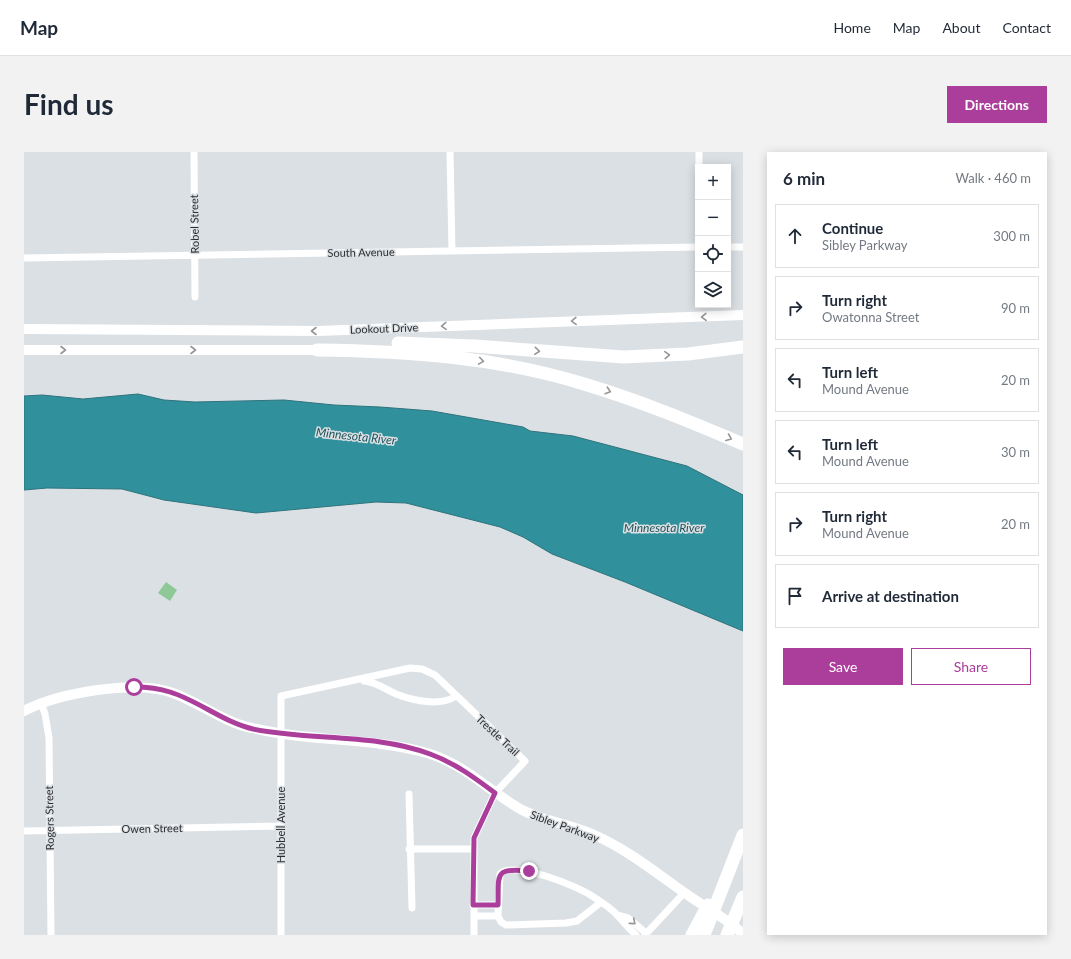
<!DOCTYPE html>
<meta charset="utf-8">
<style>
body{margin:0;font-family:Lato,sans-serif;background:#f2f2f3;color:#1f2937}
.controls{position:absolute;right:12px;top:12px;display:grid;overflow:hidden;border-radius:0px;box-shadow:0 2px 10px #0003}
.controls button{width:36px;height:36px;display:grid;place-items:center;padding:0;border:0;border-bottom:1px solid #e0e1e3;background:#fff;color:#1f2937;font:20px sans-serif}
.stop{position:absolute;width:12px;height:12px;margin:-9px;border:3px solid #ab3d9b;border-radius:50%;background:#fff}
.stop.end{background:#ab3d9b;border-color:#fff;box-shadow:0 1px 4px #0008}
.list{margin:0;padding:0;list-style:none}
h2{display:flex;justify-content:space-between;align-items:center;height:52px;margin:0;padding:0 16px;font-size:17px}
h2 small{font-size:13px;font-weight:400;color:#747a83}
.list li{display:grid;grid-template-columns:26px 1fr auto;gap:12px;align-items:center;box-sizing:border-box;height:64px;margin:0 8px 8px;padding:0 8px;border:1px solid #e0e1e3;border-radius:0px}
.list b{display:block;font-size:15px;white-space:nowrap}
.list p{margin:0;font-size:13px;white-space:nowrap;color:#747a83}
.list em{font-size:13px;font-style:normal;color:#747a83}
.actions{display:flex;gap:8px;padding:12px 16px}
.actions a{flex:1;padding:9px 0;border:1px solid #ab3d9b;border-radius:0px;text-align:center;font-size:14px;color:#ab3d9b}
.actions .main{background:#ab3d9b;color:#fff}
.icon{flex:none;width:22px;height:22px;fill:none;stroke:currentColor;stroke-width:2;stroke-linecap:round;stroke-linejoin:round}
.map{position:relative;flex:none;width:719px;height:783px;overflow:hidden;border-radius:0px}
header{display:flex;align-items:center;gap:24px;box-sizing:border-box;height:56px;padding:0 20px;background:#fff;border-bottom:1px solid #e0e1e3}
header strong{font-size:19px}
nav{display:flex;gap:22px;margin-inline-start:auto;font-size:14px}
.intro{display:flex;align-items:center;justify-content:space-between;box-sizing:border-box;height:96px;padding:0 24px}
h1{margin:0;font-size:28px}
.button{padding:10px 18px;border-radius:0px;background:#ab3d9b;color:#fff;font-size:14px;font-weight:700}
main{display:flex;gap:24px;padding:0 24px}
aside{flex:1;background:#fff;border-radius:0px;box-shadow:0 2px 10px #0003}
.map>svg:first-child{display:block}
.green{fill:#8fc897}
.water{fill:#30919c;stroke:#2f737c}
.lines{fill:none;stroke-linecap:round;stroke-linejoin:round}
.street{stroke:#fff;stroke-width:7}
.secondary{stroke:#fff;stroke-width:10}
.highway{stroke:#fff;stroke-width:13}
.oneway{stroke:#969698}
.route{stroke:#ab3d9b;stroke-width:5}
.labels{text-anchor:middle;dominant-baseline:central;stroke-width:3;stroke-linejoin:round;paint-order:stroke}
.street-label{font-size:11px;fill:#2d2e30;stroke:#dbe0e4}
.water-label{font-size:12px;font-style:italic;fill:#1e545a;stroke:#dbe0e4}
</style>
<header>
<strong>Map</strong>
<nav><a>Home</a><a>Map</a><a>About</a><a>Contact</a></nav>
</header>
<div class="intro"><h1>Find us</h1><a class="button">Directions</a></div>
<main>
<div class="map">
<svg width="719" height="783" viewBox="0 0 719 783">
<rect width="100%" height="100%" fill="#dbe0e4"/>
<path class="green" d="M142 430 153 438 146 449 134 441Z"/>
<path class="water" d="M114 242 140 248 171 250 260 248 310 253 356 255 408 259 499 275 506 279 549 284 663 314 719 343V479L601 430 528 402 499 385 476 375 382 351 352 350 232 361 140 348 98 337 23 336 0 338V244L18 243 59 247Z"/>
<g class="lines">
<path class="street" d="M170 0 171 145
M426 0 428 99
M675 0V15
M704 95H719
M0 106 674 95
M340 529C352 530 361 537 372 542 384 547 395 549 408 550 417 550 425 549 432 544
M17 551 21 562 25 586 27 783
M385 642 388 756
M0 679 256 674
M385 697H449
M576 751 553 769 542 771 482 773 477 770 474 764 476 722C490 708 553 734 568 744 576 749 587 756 593 763 600 770 604 776 612 783
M449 753H474
M593 763 604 766 622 781
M450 764H474
M257 783V544L386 516 398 517 411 523 501 609 471 641 450 686V783
M621 783 660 741"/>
<path class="secondary" d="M0 177 294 179 719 163
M0 198H293
M0 559C34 541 112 527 149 541 176 551 199 570 228 576 286 590 346 585 403 601 439 611 466 640 498 658 519 669 545 672 568 682 603 697 631 720 661 741 680 755 703 766 719 782"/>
<path class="highway" d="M374 191 450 194 600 205 664 202 719 195
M293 198C383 199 473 205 560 232 614 248 667 270 719 292
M668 783 684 753
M680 783 719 683
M703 783 719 745"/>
</g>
<defs><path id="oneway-chevron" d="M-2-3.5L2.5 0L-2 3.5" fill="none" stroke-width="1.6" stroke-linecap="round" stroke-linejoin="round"/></defs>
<g class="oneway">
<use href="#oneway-chevron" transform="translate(680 165) rotate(178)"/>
<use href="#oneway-chevron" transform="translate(550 169) rotate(178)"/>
<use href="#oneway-chevron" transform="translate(420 174) rotate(178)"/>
<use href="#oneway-chevron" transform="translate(290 179) rotate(-180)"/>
<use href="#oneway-chevron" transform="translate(39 198)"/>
<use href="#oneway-chevron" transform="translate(169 198)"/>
<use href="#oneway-chevron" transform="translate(513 199) rotate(5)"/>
<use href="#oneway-chevron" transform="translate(643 203) rotate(-3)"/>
<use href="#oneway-chevron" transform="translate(457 209) rotate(9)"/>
<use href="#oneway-chevron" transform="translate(584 239) rotate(18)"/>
<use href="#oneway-chevron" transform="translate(705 286) rotate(22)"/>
<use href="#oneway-chevron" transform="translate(609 770) rotate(40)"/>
</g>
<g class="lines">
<path class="route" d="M110 535C122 535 134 536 146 540 175 549 199 570 229 577 287 589 350 581 406 602 431 611 451 626 471 641L450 686 449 753H474C475 723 469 715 505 719"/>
</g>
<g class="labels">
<g class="street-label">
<text transform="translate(170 72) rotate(-91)">Robel Street</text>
<text transform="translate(337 100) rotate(-1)">South Avenue</text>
<text transform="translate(360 176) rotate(-2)">Lookout Drive</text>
<text transform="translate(474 583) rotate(43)">Trestle Trail</text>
<text transform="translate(25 666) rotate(-91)">Rogers Street</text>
<text transform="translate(256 673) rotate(-90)">Hubbell Avenue</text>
<text transform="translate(541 674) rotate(20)">Sibley Parkway</text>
<text transform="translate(128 676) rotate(-1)">Owen Street</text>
</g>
<g class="water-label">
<text transform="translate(332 284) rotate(6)">Minnesota River</text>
<text x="640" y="375">Minnesota River</text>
</g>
</g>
</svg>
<div class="controls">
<button>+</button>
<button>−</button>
<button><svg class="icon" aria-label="locate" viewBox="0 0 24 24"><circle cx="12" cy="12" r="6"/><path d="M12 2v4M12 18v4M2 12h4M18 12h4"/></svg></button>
<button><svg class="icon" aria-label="layers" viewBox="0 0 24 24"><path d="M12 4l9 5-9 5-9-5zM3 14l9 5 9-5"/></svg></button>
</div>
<div class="stop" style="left:110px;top:535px"></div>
<div class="stop end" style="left:505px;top:719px"></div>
</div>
<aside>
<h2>6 min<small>Walk · 460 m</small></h2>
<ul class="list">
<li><svg class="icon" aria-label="ahead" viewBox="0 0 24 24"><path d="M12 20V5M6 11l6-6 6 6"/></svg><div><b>Continue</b><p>Sibley Parkway</p></div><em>300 m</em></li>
<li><svg class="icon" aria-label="right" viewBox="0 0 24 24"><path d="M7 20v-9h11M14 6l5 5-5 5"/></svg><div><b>Turn right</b><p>Owatonna Street</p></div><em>90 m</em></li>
<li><svg class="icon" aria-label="left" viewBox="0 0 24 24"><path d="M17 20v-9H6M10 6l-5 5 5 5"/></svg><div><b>Turn left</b><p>Mound Avenue</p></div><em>20 m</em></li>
<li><svg class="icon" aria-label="left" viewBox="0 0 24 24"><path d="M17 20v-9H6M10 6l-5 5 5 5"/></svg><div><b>Turn left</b><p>Mound Avenue</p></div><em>30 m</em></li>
<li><svg class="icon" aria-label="right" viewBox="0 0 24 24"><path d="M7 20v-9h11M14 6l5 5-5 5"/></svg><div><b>Turn right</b><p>Mound Avenue</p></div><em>20 m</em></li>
<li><svg class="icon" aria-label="arrive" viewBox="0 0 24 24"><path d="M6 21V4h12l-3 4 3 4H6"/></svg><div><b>Arrive at destination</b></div></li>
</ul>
<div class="actions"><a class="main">Save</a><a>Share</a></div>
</aside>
</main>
